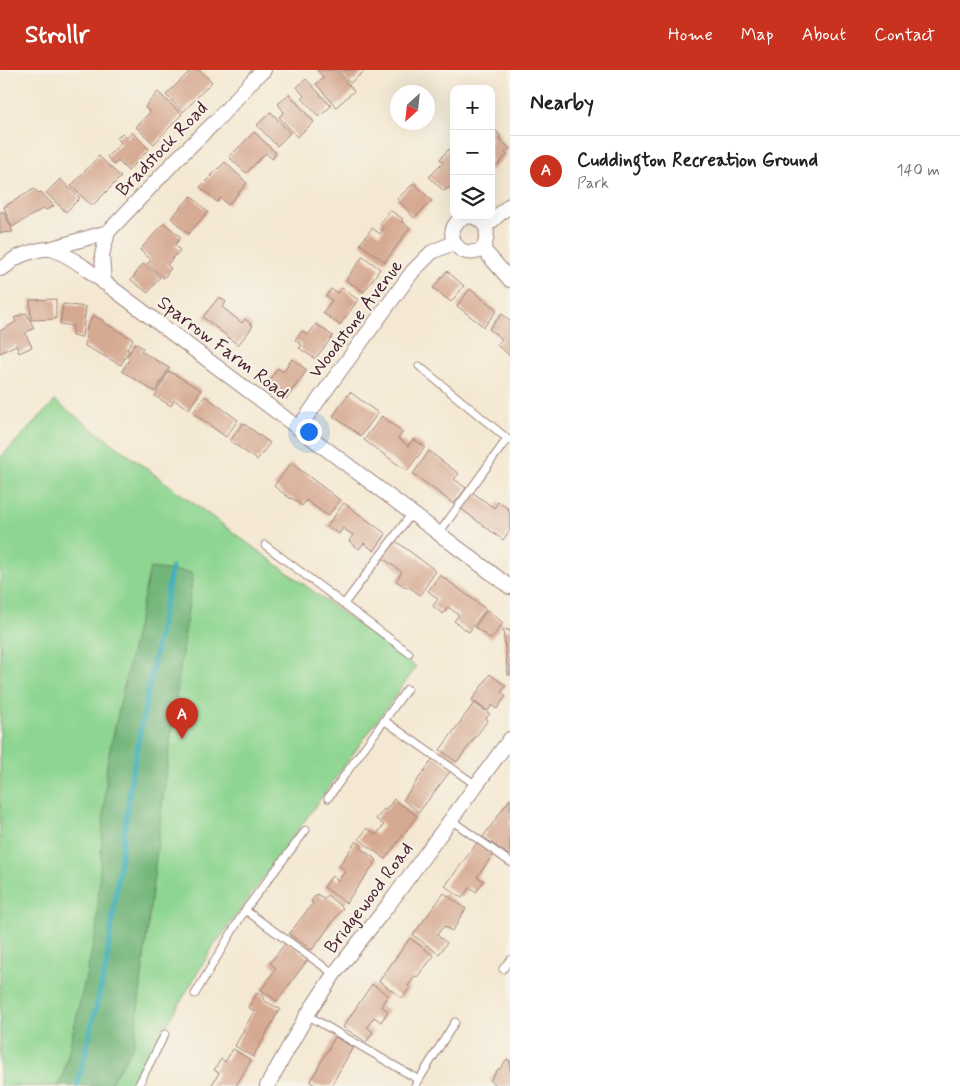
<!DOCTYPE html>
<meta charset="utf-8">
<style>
body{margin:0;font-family:Mynerve,sans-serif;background:#f6f6f6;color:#202124}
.controls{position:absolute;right:15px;top:15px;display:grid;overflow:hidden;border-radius:10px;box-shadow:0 5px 20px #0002}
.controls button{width:45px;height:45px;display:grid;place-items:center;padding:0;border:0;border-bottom:1px solid #e0e0e0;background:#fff;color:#202124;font:25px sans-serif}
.compass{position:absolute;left:390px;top:15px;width:45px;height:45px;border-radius:50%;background:#fff;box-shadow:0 5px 20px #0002;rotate:207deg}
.you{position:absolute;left:308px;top:361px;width:18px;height:18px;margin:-12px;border:4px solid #fff;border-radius:50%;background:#1a73e8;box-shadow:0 0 0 8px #1a73e833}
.badge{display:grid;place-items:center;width:32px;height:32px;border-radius:50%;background:#c8321e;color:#fff;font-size:16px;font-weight:700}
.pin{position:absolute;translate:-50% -41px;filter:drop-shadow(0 1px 2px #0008)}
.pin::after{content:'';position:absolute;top:26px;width:18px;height:15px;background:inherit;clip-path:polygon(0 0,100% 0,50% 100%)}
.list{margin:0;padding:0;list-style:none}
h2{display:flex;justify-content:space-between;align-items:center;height:65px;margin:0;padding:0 20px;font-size:21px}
h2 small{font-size:16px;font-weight:400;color:#757577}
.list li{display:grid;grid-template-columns:32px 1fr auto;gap:15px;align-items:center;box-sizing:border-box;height:70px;padding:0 20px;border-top:1px solid #e0e0e0}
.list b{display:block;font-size:19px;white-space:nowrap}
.list p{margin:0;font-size:16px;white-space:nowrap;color:#757577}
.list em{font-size:16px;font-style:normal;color:#757577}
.icon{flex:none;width:28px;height:28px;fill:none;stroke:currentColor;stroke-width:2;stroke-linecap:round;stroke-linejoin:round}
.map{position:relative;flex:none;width:510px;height:1016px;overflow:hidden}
header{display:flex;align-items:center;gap:30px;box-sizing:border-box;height:70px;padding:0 25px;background:#c8321e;color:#fff}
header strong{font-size:24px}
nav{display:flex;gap:28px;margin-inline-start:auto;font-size:18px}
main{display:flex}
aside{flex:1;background:#fff}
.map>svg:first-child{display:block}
.green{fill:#8dd590;stroke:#6c7a5e}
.forest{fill:#72b67a;stroke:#5e6a52}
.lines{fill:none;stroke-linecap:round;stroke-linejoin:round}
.stream{stroke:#41b0bc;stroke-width:5}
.building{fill:#d6a992}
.lane-casing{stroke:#9f847e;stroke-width:9}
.street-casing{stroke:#9f847e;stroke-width:16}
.lane{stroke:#fff;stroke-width:7}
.street{stroke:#fff;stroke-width:14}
.labels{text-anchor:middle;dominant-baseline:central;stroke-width:4;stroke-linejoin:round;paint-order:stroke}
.street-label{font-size:19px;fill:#4a1f2b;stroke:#f7f3e8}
</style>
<header>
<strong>Strollr</strong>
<nav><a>Home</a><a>Map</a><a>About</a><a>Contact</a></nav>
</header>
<main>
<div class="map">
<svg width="510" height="1016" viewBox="0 0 510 1016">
<rect width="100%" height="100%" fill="#f7f3e8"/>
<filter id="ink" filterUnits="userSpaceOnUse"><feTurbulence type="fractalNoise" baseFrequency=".02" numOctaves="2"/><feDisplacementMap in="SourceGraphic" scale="10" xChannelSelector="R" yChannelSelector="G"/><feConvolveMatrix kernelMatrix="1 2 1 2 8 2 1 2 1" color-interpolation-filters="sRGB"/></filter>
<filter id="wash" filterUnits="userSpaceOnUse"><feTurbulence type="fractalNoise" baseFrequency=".0096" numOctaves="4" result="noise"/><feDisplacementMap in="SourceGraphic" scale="20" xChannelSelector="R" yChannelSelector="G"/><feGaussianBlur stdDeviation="1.12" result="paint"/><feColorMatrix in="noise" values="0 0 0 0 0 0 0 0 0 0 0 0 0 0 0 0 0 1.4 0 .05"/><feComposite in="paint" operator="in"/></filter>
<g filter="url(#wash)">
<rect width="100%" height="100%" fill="#f4e8d2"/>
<path class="green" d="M55 331 416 597 211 880 131 1016H0V388Z"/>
<path class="forest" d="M150 498 193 503 165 711 134 975 109 1016H57L63 1005 96 863 107 693Z"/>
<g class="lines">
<path class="stream" d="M77 1016 106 896 132 704 172 497"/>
</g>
<g id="blocks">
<path class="building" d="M191 0H199L212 12 183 42 166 25Z
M317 0H336L354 21 336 37 316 14 324 8Z
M338 0H366L350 13Z
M306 9 331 36 319 47 302 28 304 26 297 17Z
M158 22 182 44 154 74 136 57 150 42 145 37Z
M289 24 314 52 297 67 279 47 284 42 278 34Z
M271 42 290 63 277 76 257 55Z
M491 56 501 66 499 68 509 78 505 83 507 85 491 101Z
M132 62 149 79 128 101 118 91 114 95 107 87 121 73 117 68 122 63 127 68Z
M254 62 276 83 272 89 266 83 246 103 229 87Z
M449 79 454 84V117L451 119 449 117 444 121 429 107 443 93 440 89Z
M99 86 121 107 92 136 71 116Z
M225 92 247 113 228 135 221 128 217 132 200 117Z
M60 109 80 128 66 142 46 123Z
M414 113 432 131 414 148 397 129Z
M34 119 38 123 41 122 54 136 46 140 44 138 12 157 4 137Z
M191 126 208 142 188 164 171 148Z
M390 140 403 149 401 151 410 158 385 192 360 174 372 158 380 164 384 158 380 154Z
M0 142H4L13 162 0 163Z
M164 153 181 167 175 175 180 180 167 195 171 198 164 208 147 194 151 190 140 180Z
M363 186 380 199 364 222 346 210Z
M143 194 160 207 148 223 131 210Z
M447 201 464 216 451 232 433 218Z
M342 218 358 230 340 255 323 243 332 230 326 226 331 219 337 223Z
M470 219 497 240 484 257 457 236Z
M219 227 226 232 222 237 242 253 245 249 253 256 238 275 203 247Z
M56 229V249L31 250 30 230Z
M63 234 86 237 82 267 72 266 73 256 60 254Z
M26 243 34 258 25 263 32 277 19 283 16 275 0 283V261L16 252 14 248Z
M502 244 510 251V286L497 275 502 269 489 259Z
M93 245 104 251V253L133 269 127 279 129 280 121 295 85 276 87 257Z
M316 254 333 266 315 289 299 278 302 275 295 270 302 261 308 265Z
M135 273 143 278 141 281 169 298 155 322 122 301 130 288 127 287Z
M292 289 307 300 286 329 266 315 278 298 283 302Z
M169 301 201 320 189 339 174 330 171 336 155 326Z
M350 322 378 343 361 366 333 346Z
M205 326 238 350 226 367 193 343Z
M382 346 403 362 398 368 408 376 413 369 425 377 407 401 364 370Z
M243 353 270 373 257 390 230 371Z
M429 381 459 404 454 409 466 418 454 434 413 404Z
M291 393 340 430 328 446 306 430 302 436 292 428 291 429 274 416Z
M472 422 494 438 498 432 509 439 508 441 510 443V460L503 470 460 438Z
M344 433 386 464 374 481 364 473 359 479 349 471 353 465 343 458 339 464 327 456Z
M393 469 436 501 420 525 408 516 407 518 396 511 402 502 381 487Z
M440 505 486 539 469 562 454 551 459 545 448 537 443 544 433 536 438 529 428 521Z
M487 540 503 553 491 569 475 557Z
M503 560H510V605H508Z
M490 604 506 616 501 622 506 626 497 639 492 635 488 641 472 630Z
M474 633 490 644 486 648 488 650 457 692 440 680Z
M435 686 452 699 419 742 403 730Z
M394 729 417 746 385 789 359 769 367 758 376 765 384 755 376 749 384 739 386 740Z
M510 729V784L509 785 483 767Z
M356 771 362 775 360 778 377 790 346 833 324 817 332 806 338 811 346 800 339 796Z
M477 773 493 785 477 807 484 811 476 822 470 817 462 828 445 816Z
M444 823 466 839 458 850 459 851 452 861 444 856 437 865 447 873 439 884 413 865Z
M317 824 324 829 327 825 343 838 312 880 289 864 313 833 311 831Z
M410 868 434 886 417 907 415 906 408 916 410 918 402 928 379 911Z
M287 871 309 888 277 931 261 920 276 898 270 893Z
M372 914 388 925 381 936 388 941 381 952 374 947 367 957 373 962 366 972 343 957Z
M257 923 264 927 263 930 280 939 253 987 235 976 254 941 248 937Z
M335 967 353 977 331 1016H317L310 1012Z
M233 979 251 990 236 1016H211L219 1003 214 1000 221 989 225 992Z
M507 989 510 991V1016H498L490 1010 498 999H500Z"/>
</g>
</g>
<g filter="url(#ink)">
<use href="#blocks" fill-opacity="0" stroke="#9f847e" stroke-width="1"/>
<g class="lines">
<defs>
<path id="lane" d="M419 296 510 371
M439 463 507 369
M265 475 409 583
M344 534 412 443
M385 651 476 715
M328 728 407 619
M451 750 510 792
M245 840 334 904
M503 899 510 890
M195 924 245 840 306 760
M307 945 419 1010
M138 1016 165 964
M415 1016 455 952"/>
<path id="street" d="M471 146C490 152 489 164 483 179 453 195 438 150 471 146Z
M486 156 510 135
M49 179 108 162 176 90 216 51 254 9 264 0
M483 179 510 210
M0 199C7 197 10 191 16 188 23 184 42 178 50 179 61 181 75 191 84 197L510 517
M104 213 102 185 108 162
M298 358 413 201 432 182 453 173
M267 1016 307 945 334 904 389 834 510 669"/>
</defs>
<use href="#lane" class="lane-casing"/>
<use href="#street" class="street-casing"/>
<use href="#lane" class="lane"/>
<use href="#street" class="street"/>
</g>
</g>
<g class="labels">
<g class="street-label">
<text transform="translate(162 79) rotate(-46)">Bradstock Road</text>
<text transform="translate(356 249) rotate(-53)">Woodstone Avenue</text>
<text transform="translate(223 278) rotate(37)">Sparrow Farm Road</text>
<text transform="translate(369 828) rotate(-53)">Bridgewood Road</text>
</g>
</g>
</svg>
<div class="controls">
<button>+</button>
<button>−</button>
<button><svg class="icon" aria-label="layers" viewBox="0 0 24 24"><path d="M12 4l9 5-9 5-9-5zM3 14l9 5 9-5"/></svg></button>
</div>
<svg class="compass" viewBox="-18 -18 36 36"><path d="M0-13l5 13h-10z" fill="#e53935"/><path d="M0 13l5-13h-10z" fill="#757577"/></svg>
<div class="you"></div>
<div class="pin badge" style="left:182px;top:669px">A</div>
</div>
<aside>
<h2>Nearby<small></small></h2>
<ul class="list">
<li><span class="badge">A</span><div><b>Cuddington Recreation Ground</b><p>Park</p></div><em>140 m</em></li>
</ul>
</aside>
</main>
